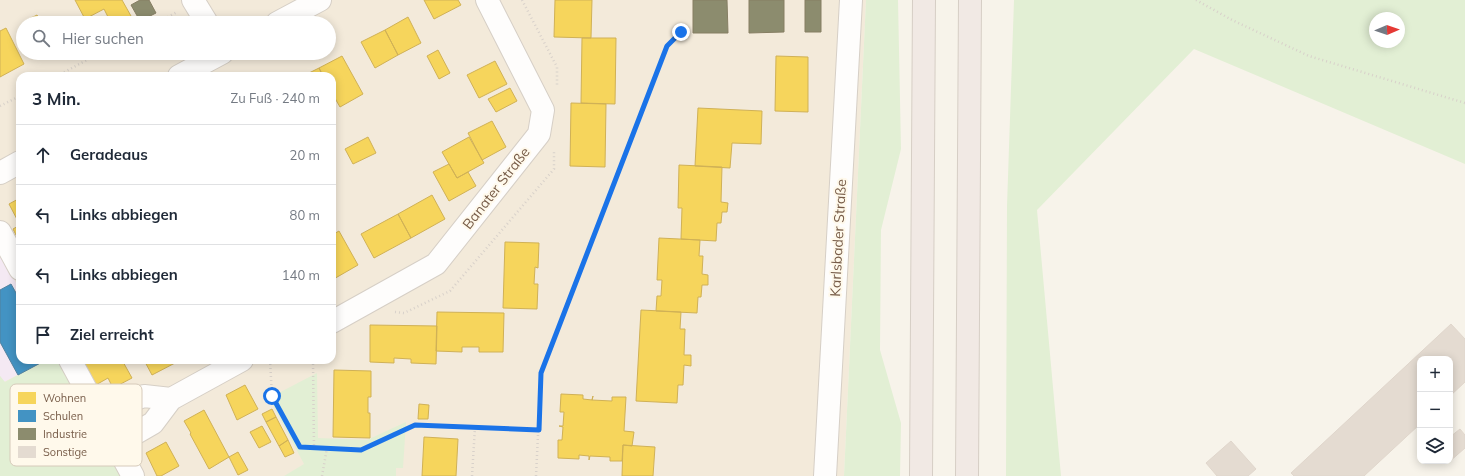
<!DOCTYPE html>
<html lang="de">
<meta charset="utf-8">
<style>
body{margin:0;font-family:Mulish,sans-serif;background:#f2f2f3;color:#1f2937}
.controls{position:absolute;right:12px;bottom:12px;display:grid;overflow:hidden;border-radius:8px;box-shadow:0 2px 10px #0003}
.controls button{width:36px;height:36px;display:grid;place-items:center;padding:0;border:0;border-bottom:1px solid #e0e1e3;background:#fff;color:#1f2937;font:20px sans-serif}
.compass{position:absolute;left:1369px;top:12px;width:36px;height:36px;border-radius:50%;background:#fff;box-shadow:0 2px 10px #0003;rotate:88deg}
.stop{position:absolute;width:12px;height:12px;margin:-9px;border:3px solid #1a73e8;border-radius:50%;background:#fff}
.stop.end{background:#1a73e8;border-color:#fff;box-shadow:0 1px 4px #0008}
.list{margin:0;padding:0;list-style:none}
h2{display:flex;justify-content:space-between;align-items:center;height:52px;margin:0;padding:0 16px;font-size:17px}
h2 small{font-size:13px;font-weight:400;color:#747a83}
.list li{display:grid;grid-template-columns:26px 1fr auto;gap:12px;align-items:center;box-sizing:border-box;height:60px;padding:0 16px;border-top:1px solid #e0e1e3}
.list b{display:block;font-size:15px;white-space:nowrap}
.list em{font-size:13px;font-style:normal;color:#747a83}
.icon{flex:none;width:22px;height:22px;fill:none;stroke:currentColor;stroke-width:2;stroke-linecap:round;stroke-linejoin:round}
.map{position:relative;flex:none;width:1465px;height:476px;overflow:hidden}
.search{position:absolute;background:#fff;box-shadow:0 2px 10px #0003;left:16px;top:16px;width:320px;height:44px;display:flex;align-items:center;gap:10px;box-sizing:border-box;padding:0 14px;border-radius:22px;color:#747a83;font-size:15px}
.panel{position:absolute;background:#fff;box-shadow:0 2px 10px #0003;left:16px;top:72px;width:320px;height:292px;border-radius:12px}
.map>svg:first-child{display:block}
.residential{fill:#f3eada;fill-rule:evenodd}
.education{fill:#f4e9f3}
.green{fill:#e2efd4;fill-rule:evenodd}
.homes{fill:#f6d55c;stroke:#d0b156}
.schools{fill:#4393c3;stroke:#53829e}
.industry{fill:#8c8c6e;stroke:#867e63}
.building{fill:#e4dbd1;stroke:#e0d6cc}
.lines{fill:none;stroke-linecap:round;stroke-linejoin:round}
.minor-casing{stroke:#d6cfc6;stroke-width:24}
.highway-casing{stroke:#d6cec5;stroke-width:24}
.path{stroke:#d8d1ca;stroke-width:2.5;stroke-dasharray:1 3;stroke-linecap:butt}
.minor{stroke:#fefdfc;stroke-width:22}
.highway{stroke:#f1e9e4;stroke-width:22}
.route{stroke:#1a73e8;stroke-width:5}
.labels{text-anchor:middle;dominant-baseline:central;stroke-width:4;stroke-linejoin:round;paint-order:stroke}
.street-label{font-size:14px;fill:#775c48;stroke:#fff9eb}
.key{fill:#fff9eb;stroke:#d6caba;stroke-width:1}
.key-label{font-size:11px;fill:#775c48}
</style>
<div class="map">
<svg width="1465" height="476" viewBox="0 0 1465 476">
<rect width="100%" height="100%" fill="#f7f3ea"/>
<path class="residential" d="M0 0H866L844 476H0ZM23 23H329V53H23ZM20 76H332V360H20Z"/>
<path class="education" d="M0 253 20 290V360H46L4 382 0 376Z"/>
<path class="green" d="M866 0H898L901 149 881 230 880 350 901 423 900 476H844Z
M1014 0H1465V164L1194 49 1037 210 1061 476H1006L1007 206ZM1375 18H1399V42H1375Z
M46 360H58L123 476H0V376L5 382Z
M317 373 318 438 367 440 406 422 403 468H396V476H284L304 464 269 398Z"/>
<path class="homes" d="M75 0H122L131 16 118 23H111L104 9 85 19Z
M424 0H458L461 5 434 19Z
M555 0H592L591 38 554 37Z
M37 15 42 23H26L25 21Z
M408 17 421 43 398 55 385 30Z
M6 28 24 64 0 77V31Z
M385 30 398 55 375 68 361 42Z
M582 38H616L615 104 581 103Z
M438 50 450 73 439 79 427 56Z
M342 56 363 94 340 107 332 93V76H323L319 68Z
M776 56 808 57V112L775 111Z
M495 61 507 84 479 98 467 75Z
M319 68 323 76H303Z
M510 88 517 101 496 112 488 99Z
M571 103 606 104 605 167 570 166Z
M698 108 762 111 761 144 732 143 730 168 695 166Z
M492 121 506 147 482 160 468 133Z
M368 137 376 153 353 164 345 149Z
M469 137 484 163 457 178 442 152Z
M449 164 457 178 468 172 476 186 449 201 433 172Z
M679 165 722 167 721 202 728 203 727 212H722L721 223H717L716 241 681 239 682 208H678Z
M432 195 445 219 411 238 398 214Z
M20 198V225L9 204Z
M398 214 411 238 374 258 361 234Z
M20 225V243L13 229Z
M339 231 358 265 332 280V235Z
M659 238 700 240 699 256H703L702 274 708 275V285H702L701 297H698L697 313 656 311 657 296H661L662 280H657Z
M505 242 539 243 538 268 535 267 534 284H538L537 309 503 308Z
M641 310 681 312 680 329H685L684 355H691V366L684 365 683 385H678L677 403 636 401Z
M437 312 504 313 503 352H479V347H462V352L436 351Z
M370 325 437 326 436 364 411 363V359L394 358V363L370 362Z
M85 360H122L132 378 113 388 108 378 94 386 81 362Z
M144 360H174L175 363 152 375Z
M334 370 371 371V397H368V413H370V438L333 437Z
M245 385 258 409 237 420 226 395Z
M561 394 583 395V399L592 400 593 396 592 400 612 401V397H626L624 431 634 432 632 446 623 445 622 461H610V457L590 456 589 460V456L579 455V459L558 458V440H562L563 427 559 426H563L564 412H560Z
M419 404 429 405 428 419H418Z
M272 409 276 417 266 422 262 414Z
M204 410 229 457 209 469 190 434 191 433 184 421Z
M276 417 288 440 279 446 266 422Z
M262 426 271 442 259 448 250 432Z
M424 437 458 439 456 476H422Z
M288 440 294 453 285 457 279 446Z
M166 442 179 466 161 476H157L146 453Z
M623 445 655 447 653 476H622Z
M238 452 248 470 238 475 229 457Z"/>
<path class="schools" d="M11 284 20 300V360H46L18 375 0 342V290Z"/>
<path class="industry" d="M140 0H149L156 13 140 21 131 5Z
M693 0H727L728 33H693Z
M749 0H784V32L749 33Z
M805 0H821V32H805Z"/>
<path class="building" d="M1451 324 1465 339V382L1450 396V359H1420V424L1364 476H1294L1291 473Z
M1460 429 1465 435V448L1449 462 1448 461H1450V437Z
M1231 441 1256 469 1248 476H1217L1206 463Z"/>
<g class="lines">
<defs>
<path id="minor" d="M193 0 207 23
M277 23 320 0
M179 76 222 53
M0 173 20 162
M0 232 20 269
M332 322 436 264 539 134 543 110 487 0
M70 360 133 476
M98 413 144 396 171 399 242 360
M115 445 153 423 171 399
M825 476 851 0"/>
<path id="highway" d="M921 476 924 0
M967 476 970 0"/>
</defs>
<use href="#minor" class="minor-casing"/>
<use href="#highway" class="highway-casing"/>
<path class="path" d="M522 0 557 67V87
M1196 0 1232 20 1309 56 1465 103
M157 23 177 12
M57 76 100 53
M0 106 20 96
M395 312 404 313 450 291 554 169V150
M270 360 272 396 300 447 361 450 415 425 539 430
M313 360 314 447
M322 476 327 448
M472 476 475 427
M536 476 541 373 667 46 681 32"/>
<use href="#minor" class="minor"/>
<use href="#highway" class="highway"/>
</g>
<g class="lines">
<path class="route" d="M272 396 300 447 361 450 415 425 539 430 541 373 667 46 681 32"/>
</g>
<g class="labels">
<g class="street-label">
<text transform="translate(496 188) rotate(-52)">Banater Straße</text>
<text transform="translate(838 238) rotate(-87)">Karlsbader Straße</text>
</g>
</g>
<rect x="10" y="384" width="132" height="82" rx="6" class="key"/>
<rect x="18" y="392" width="18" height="12" fill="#f6d55c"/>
<rect x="18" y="410" width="18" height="12" fill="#4393c3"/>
<rect x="18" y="428" width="18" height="12" fill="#8c8c6e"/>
<rect x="18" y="446" width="18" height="12" fill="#e4dbd1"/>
<g class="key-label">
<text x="43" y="402">Wohnen</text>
<text x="43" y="420">Schulen</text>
<text x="43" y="438">Industrie</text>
<text x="43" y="456">Sonstige</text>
</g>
</svg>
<div class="controls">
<button>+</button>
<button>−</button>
<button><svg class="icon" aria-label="layers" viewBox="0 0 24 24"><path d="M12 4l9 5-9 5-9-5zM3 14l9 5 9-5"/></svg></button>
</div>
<svg class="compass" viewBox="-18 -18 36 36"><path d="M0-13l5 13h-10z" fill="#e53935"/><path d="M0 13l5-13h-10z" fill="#747a83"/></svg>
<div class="stop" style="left:272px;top:396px"></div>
<div class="stop end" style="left:681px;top:32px"></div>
<div class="search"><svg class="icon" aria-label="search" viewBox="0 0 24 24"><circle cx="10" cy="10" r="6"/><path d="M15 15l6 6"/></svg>Hier suchen</div>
<section class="panel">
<h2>3 Min.<small>Zu Fuß · 240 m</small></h2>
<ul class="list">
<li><svg class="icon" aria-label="ahead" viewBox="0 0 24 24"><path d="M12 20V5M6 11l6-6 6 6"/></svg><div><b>Geradeaus</b></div><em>20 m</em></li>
<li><svg class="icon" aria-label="left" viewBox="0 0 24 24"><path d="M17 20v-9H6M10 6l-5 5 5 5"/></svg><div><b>Links abbiegen</b></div><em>80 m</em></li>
<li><svg class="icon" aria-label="left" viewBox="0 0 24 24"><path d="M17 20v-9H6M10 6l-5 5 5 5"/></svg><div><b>Links abbiegen</b></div><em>140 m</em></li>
<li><svg class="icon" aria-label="arrive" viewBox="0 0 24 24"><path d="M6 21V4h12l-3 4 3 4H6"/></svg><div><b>Ziel erreicht</b></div></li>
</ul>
</section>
</div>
